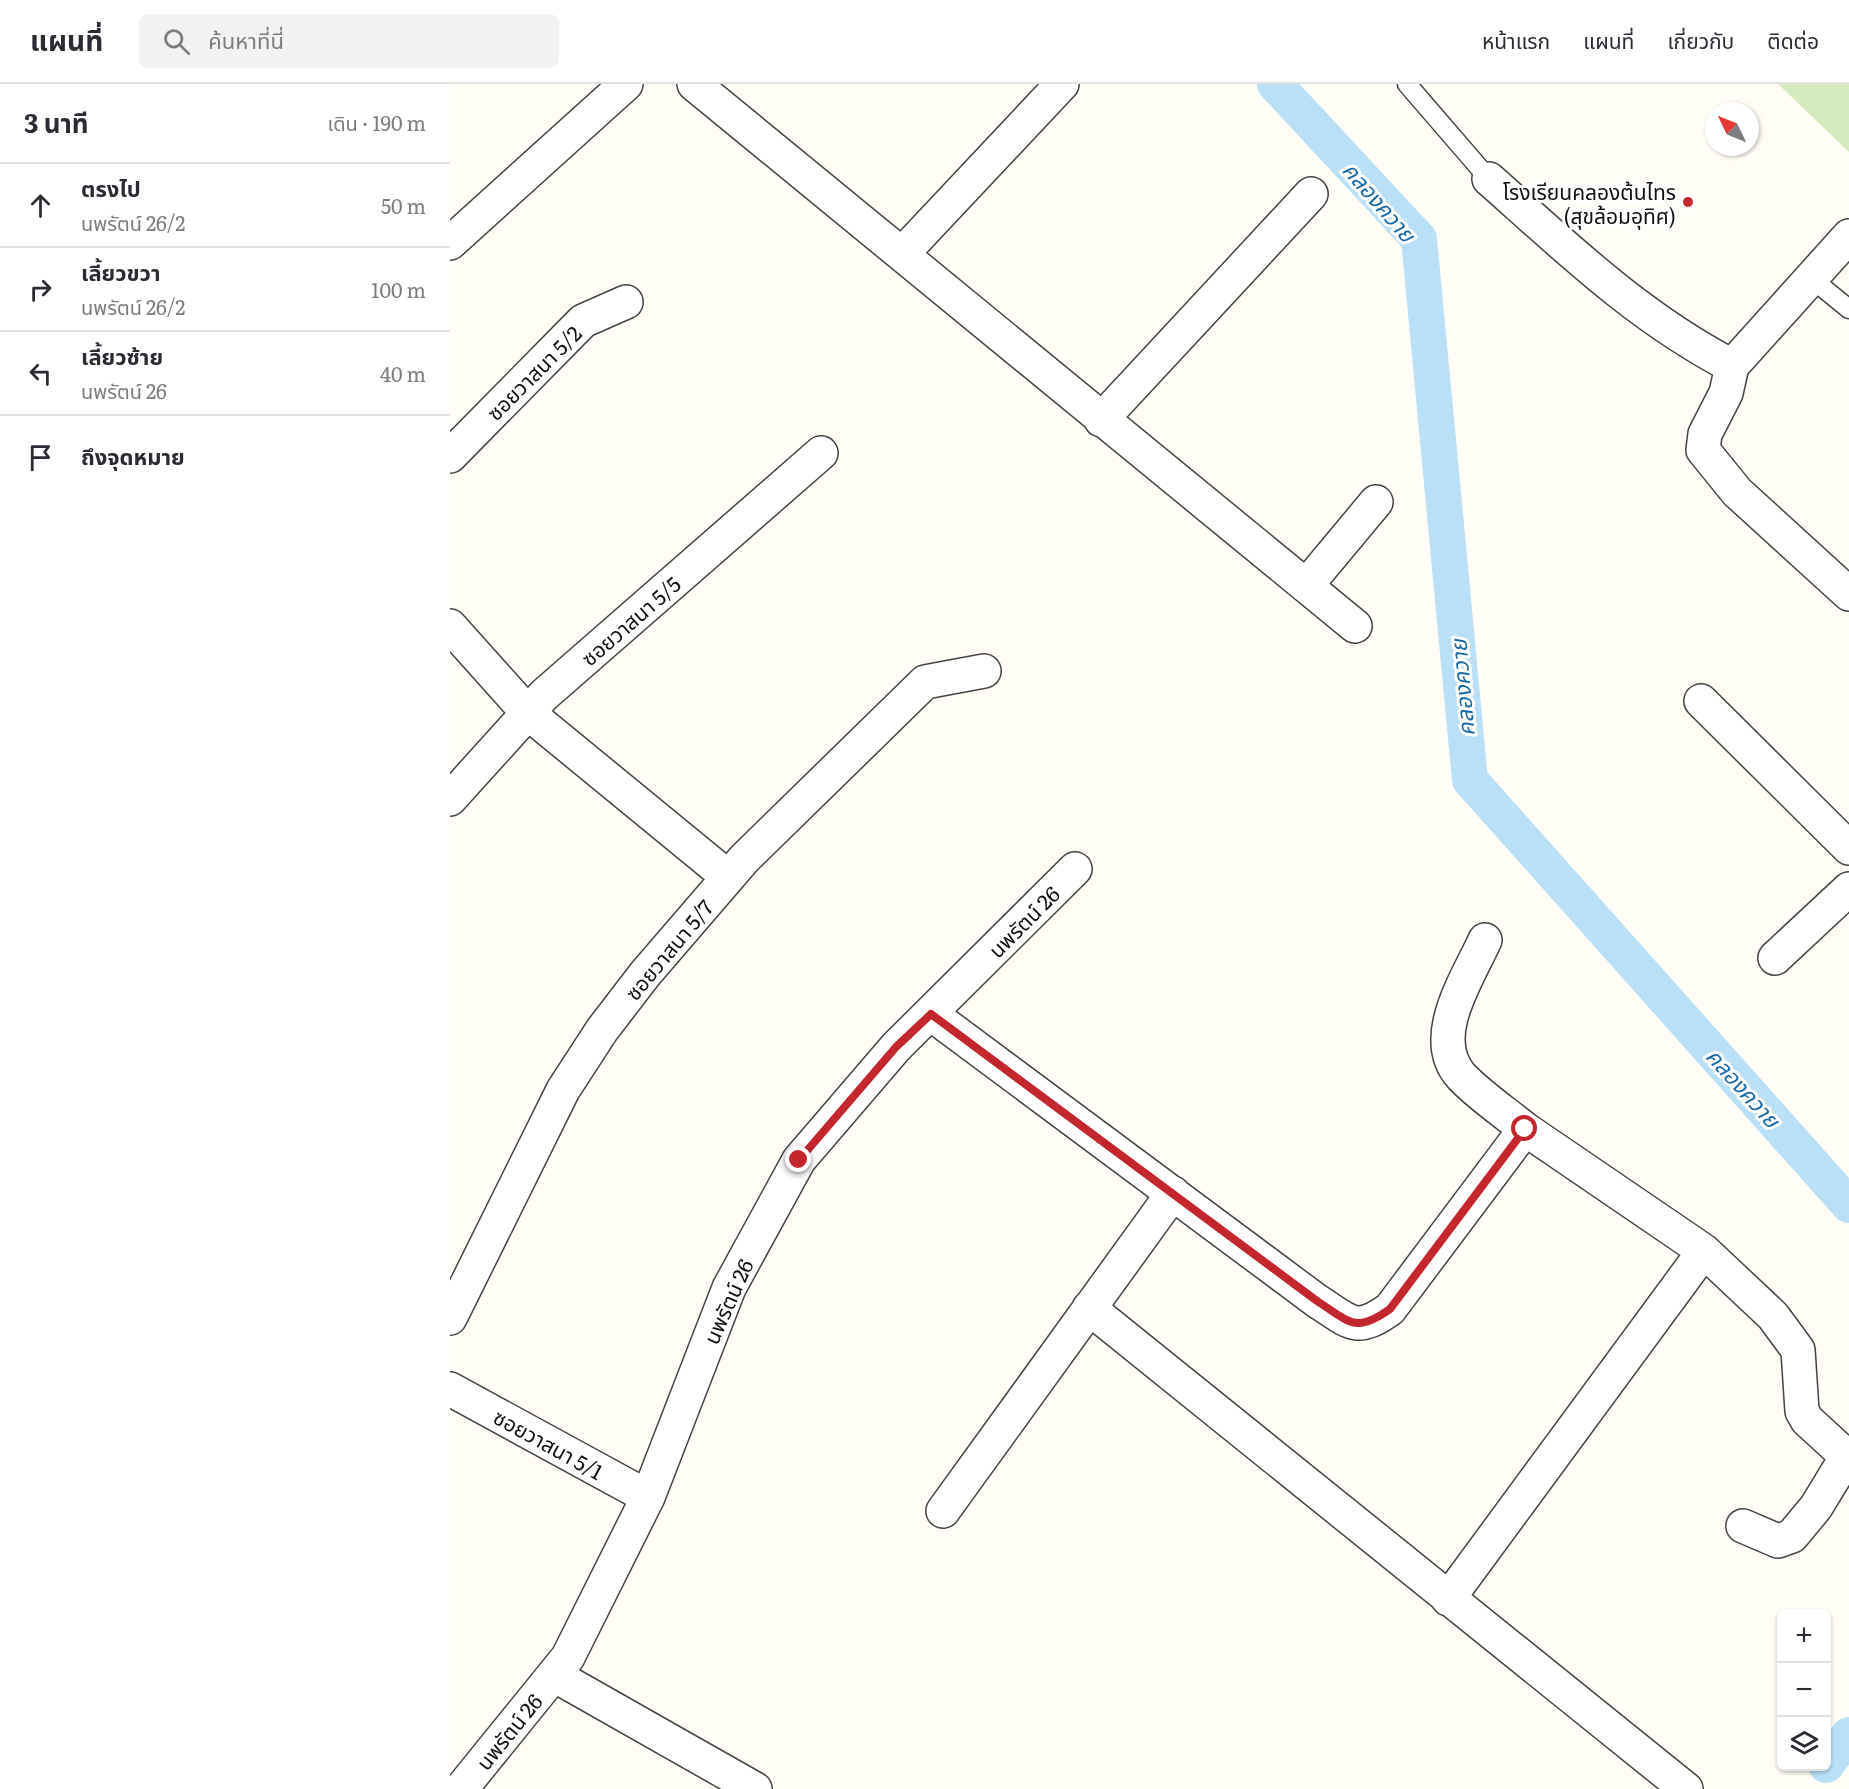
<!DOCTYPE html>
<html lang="th">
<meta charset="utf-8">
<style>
body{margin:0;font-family:Literata,"Noto Sans Thai",serif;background:#f2f2f3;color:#2b2b33}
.controls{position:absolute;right:18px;bottom:18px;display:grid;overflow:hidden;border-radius:9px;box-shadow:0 2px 4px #0004}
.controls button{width:54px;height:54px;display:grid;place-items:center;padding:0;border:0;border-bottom:2px solid #e1e1e2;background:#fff;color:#2b2b33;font:30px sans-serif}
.compass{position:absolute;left:1255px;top:18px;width:54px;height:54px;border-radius:50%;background:#fff;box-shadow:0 2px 4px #0004;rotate:313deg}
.stop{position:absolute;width:18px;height:18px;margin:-14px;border:4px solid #c4262e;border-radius:50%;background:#fff}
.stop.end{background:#c4262e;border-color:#fff;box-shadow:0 2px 6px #0008}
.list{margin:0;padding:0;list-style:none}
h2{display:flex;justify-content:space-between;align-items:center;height:78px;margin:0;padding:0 24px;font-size:26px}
h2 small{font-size:20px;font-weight:400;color:#7c7c81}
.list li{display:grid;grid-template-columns:39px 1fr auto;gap:18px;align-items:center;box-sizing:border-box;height:84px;padding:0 24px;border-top:2px solid #e1e1e2}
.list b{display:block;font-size:22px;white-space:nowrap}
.list p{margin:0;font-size:20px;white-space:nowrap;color:#7c7c81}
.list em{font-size:20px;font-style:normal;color:#7c7c81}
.icon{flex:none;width:33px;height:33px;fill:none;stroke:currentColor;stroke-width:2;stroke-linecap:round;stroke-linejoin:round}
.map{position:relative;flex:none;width:1399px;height:1705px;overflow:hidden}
header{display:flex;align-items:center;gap:36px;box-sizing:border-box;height:84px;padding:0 30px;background:#fff;border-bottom:2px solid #e1e1e2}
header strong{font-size:28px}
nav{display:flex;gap:33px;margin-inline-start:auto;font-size:21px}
.search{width:420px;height:54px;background:#f2f2f3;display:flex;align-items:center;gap:15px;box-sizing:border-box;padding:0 21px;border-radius:9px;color:#7c7c81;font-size:22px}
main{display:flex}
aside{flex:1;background:#fff}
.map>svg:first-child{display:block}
.green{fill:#d5ebbd}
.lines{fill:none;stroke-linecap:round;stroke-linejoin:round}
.canal{stroke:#b9e0f7;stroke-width:36}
.lane-casing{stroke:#444;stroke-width:21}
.street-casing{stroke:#444;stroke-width:36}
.lane{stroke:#fff;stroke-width:18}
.street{stroke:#fff;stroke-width:33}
.route{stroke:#c4262e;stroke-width:8}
.poi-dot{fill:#c4262e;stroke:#fff;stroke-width:2}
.labels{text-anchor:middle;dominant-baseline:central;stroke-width:6;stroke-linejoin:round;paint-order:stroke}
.poi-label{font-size:21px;fill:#111;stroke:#fff;text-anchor:end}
.street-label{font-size:21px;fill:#111;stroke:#fff}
.water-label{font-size:22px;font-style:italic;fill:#1768a6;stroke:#fff}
</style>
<header>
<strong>แผนที่</strong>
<div class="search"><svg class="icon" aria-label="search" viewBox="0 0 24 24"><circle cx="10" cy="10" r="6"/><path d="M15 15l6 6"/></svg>ค้นหาที่นี่</div>
<nav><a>หน้าแรก</a><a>แผนที่</a><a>เกี่ยวกับ</a><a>ติดต่อ</a></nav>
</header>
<main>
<aside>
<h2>3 นาที<small>เดิน · 190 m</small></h2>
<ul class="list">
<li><svg class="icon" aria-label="ahead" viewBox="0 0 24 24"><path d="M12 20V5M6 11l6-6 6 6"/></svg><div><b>ตรงไป</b><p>นพรัตน์ 26/2</p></div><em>50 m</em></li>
<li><svg class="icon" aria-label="right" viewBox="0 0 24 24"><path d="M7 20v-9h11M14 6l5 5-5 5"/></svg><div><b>เลี้ยวขวา</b><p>นพรัตน์ 26/2</p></div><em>100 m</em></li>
<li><svg class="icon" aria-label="left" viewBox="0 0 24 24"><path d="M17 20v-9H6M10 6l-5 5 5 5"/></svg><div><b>เลี้ยวซ้าย</b><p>นพรัตน์ 26</p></div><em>40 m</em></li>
<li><svg class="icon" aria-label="arrive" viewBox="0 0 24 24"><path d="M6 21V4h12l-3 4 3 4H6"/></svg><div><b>ถึงจุดหมาย</b></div></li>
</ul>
</aside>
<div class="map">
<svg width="1399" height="1705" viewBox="0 0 1399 1705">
<rect width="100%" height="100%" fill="#fffdf5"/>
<path class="green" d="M1328 0H1399V68Z"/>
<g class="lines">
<path class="canal" d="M825 0 969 155 1020 696 1399 1121
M1376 1681 1399 1651"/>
<defs>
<path id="lane" d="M957 0 1039 95
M1361 194 1399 225"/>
<path id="street" d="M244 0 905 542
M1039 95C1118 165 1188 233 1282 282L1399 152
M0 159 176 0
M453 169 612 0
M1282 282 1276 309 1255 350 1253 366 1287 408 1399 510
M651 336 861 110
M0 372 133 237 176 218
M856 502 926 418
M0 542 78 629 278 793
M1251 617 1399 764
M0 715 94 611 371 369
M1325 874 1399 805
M481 930 867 1217C900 1238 905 1250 940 1225L1075 1045C1054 1028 1029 1011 1011 992 977 953 1018 894 1035 856
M1075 1045 1254 1167 1323 1232 1348 1266 1352 1327 1357 1336 1392 1368 1394 1377 1366 1423 1342 1452 1328 1457 1293 1442
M639 1224 1236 1705
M0 1234 113 1006 152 946 195 890 294 775 475 598 534 587
M0 1305 198 1413
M493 1427 723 1109
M998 1515 1254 1167
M104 1591 305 1705
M11 1705 118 1573 198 1413 279 1204 349 1076 446 963 625 785"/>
</defs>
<use href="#lane" class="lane-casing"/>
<use href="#street" class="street-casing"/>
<use href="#lane" class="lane"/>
<use href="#street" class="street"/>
</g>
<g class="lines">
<path class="route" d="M349 1076 446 963 481 930 867 1217C900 1238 905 1250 940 1225L1075 1045"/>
</g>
<circle class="poi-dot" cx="1238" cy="118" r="6"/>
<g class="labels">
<g class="poi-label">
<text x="1226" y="106">โรงเรียนคลองต้นไทร<tspan x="1226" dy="24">(สุขล้อมอุทิศ)</tspan></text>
</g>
<g class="street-label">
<text transform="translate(83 288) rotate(-45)">ซอยวาสนา 5/2</text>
<text transform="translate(180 536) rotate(-41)">ซอยวาสนา 5/5</text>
<text transform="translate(573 837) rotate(-45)">นพรัตน์ 26</text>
<text transform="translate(218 865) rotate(-50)">ซอยวาสนา 5/7</text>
<text transform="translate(277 1217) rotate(-66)">นพรัตน์ 26</text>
<text transform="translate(99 1359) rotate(29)">ซอยวาสนา 5/1</text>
<text transform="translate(58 1647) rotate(-51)">นพรัตน์ 26</text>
</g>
<g class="water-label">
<text transform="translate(930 117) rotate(49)">คลองควาย</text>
<text transform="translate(1011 604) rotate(-95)">คลองควาย</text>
<text transform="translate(1294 1003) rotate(48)">คลองควาย</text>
</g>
</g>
</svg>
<div class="controls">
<button>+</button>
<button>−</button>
<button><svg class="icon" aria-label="layers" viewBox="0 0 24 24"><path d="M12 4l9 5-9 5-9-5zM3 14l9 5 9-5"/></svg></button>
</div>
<svg class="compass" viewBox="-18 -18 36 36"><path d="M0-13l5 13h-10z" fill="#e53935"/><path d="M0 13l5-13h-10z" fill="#7c7c81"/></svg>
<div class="stop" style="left:1075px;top:1045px"></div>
<div class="stop end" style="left:349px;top:1076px"></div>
</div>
</main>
